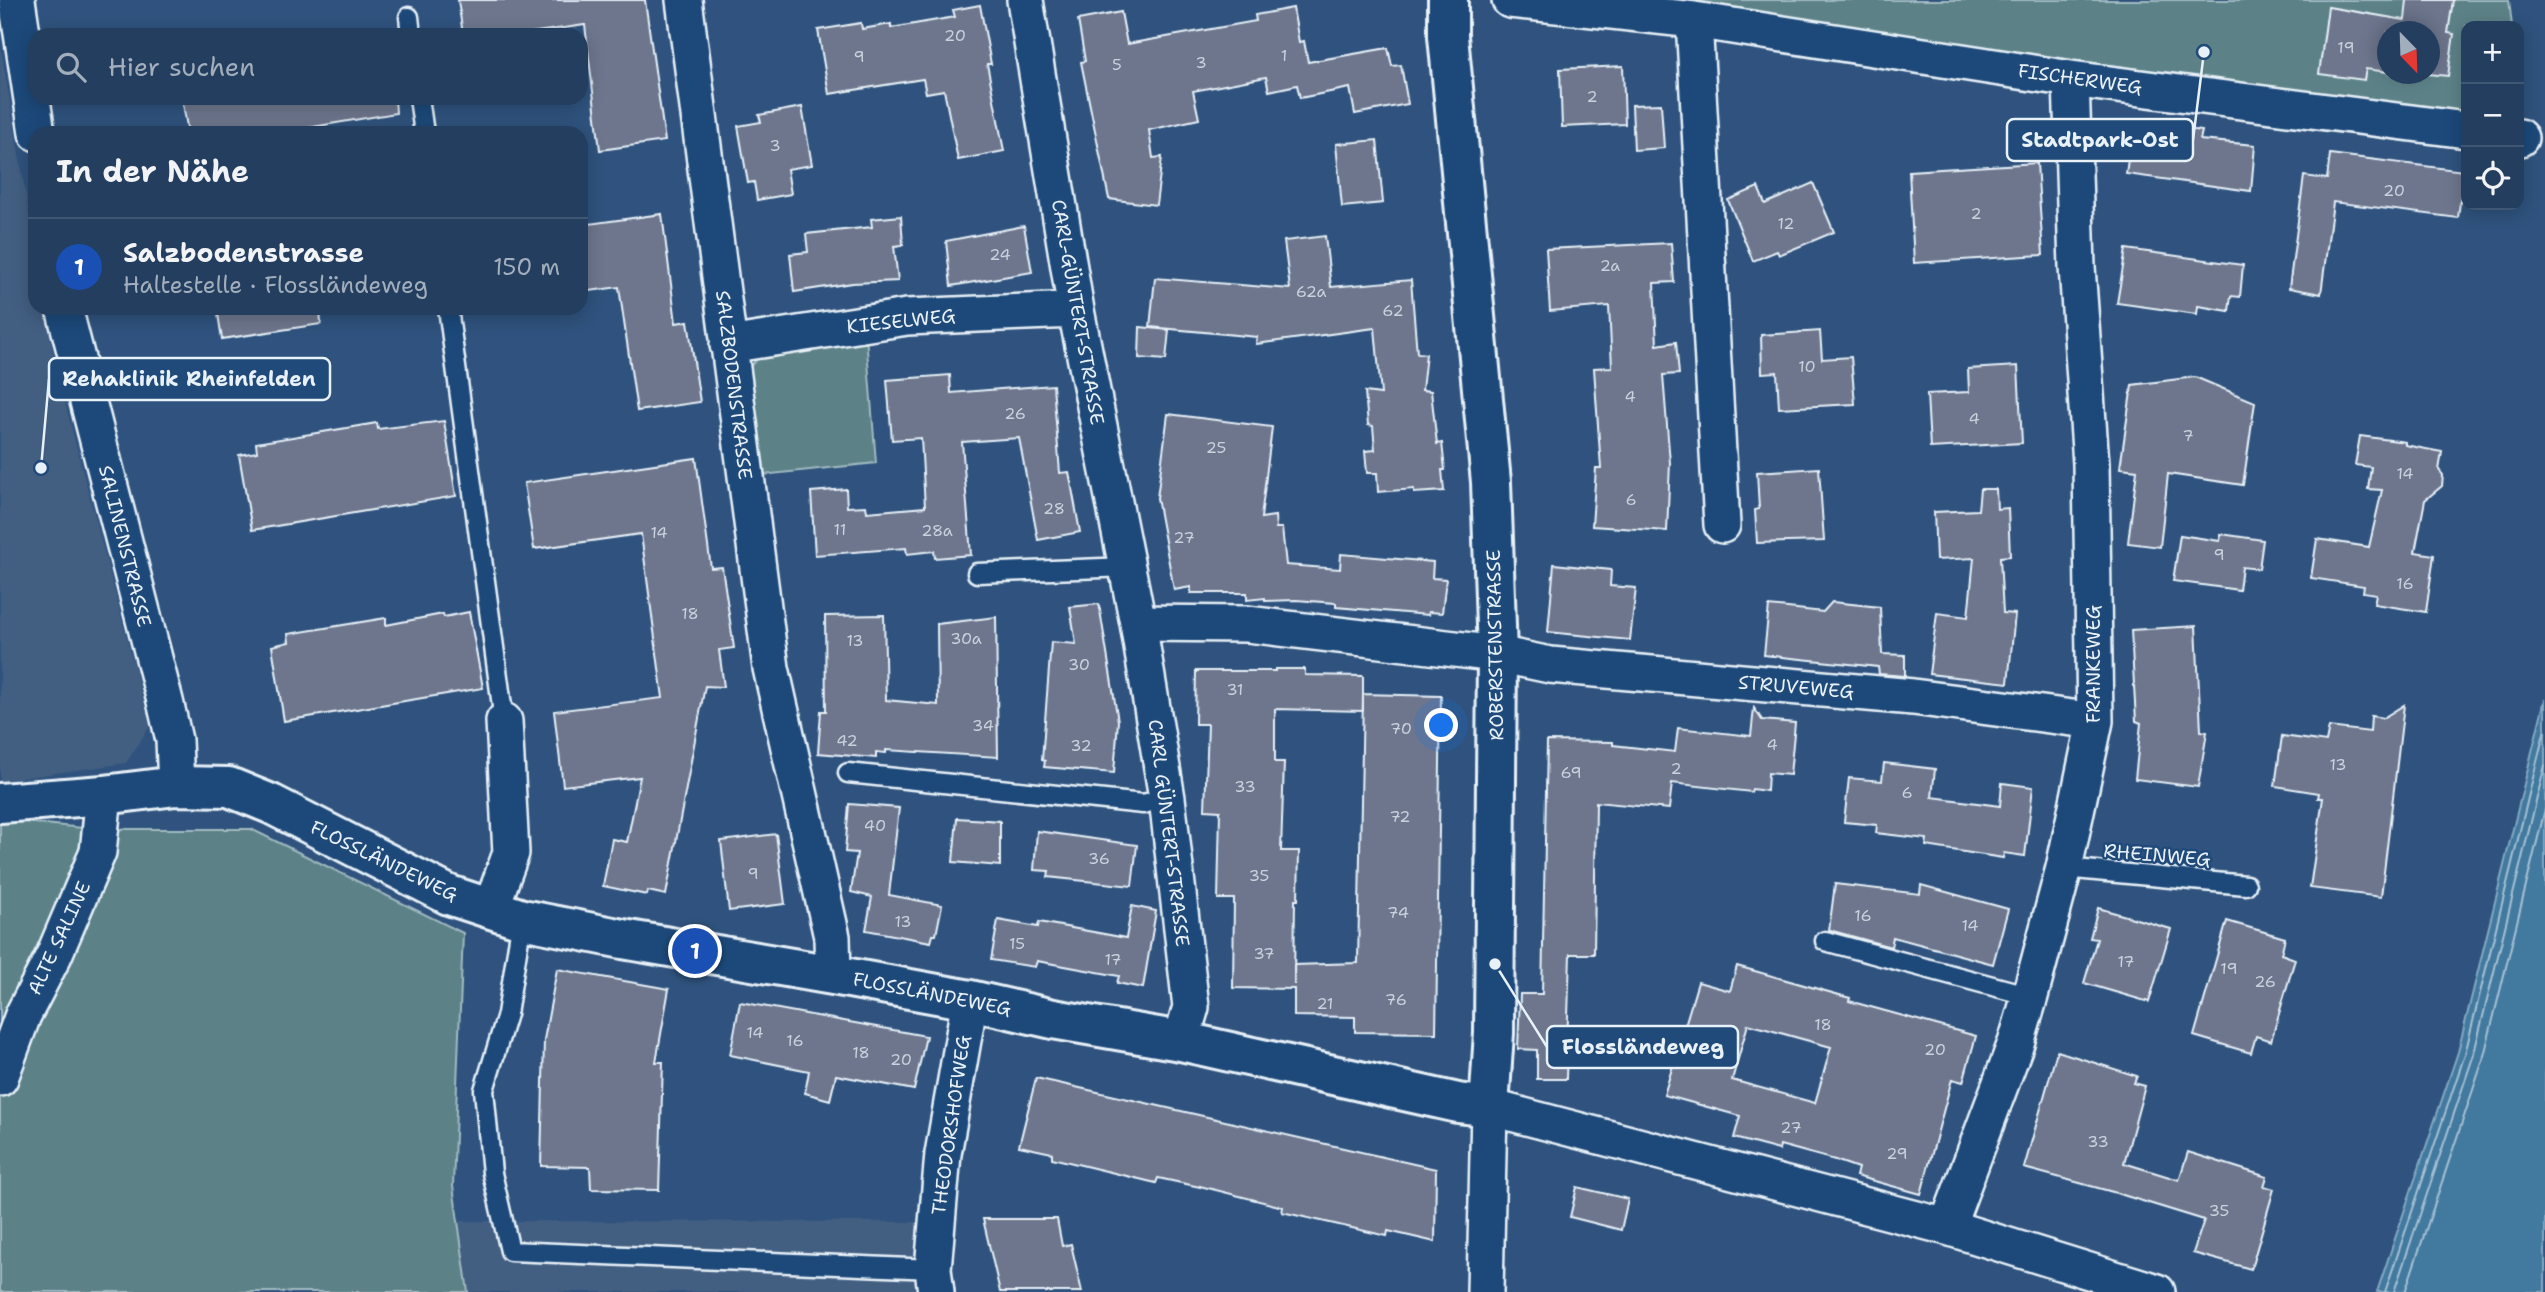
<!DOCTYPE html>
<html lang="de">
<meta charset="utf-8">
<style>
body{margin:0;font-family:"Shantell Sans",sans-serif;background:#2f4967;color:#f1f3f6}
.controls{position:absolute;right:21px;top:21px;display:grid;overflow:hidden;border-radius:14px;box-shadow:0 4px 18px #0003}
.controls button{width:63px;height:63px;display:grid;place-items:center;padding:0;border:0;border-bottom:2px solid #405773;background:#233e5e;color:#f1f3f6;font:35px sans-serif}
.compass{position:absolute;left:2377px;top:21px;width:63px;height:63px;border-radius:50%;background:#233e5e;box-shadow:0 4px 18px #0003;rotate:157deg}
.you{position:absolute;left:1442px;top:726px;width:24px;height:24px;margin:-18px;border:5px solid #fff;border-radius:50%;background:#1a73e8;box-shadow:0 0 0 10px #1a73e833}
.badge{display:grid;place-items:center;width:46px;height:46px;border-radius:50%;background:#8bbbb9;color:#fff;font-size:23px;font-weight:700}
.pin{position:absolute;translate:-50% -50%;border:4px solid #fff;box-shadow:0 2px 7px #0006}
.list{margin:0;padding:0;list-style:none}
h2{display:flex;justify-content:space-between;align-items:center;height:91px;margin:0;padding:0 28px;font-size:30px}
h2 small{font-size:23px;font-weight:400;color:#a3aebc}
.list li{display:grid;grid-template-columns:46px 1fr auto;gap:21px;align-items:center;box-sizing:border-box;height:98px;padding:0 28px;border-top:2px solid #405773}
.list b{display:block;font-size:26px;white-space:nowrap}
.list p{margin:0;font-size:23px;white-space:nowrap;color:#a3aebc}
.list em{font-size:23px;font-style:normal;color:#a3aebc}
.icon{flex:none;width:38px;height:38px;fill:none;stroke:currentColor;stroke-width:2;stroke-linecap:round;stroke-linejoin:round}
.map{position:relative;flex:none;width:2545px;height:1292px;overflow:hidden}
.search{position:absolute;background:#233e5e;box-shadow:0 4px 18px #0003;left:28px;top:28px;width:560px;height:77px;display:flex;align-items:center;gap:18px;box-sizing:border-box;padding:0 24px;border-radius:21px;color:#a3aebc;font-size:26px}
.panel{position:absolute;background:#233e5e;box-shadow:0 4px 18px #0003;left:28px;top:126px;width:560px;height:189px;border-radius:21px}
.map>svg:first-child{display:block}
.built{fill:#425e82}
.green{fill:#5b8288;stroke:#a2bac0;stroke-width:2;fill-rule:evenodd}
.water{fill:#42799e;stroke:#84a9c2;stroke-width:2}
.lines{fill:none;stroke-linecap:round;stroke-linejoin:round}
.shore{stroke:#a6c1d4;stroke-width:2}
.building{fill:#6d768d;stroke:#e8f1f8;stroke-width:2;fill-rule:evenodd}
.lane-casing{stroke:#e8f1f8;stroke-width:23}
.street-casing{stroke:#e8f1f8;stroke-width:40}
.secondary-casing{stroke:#e8f1f8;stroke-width:44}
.lane{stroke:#1f4a7a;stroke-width:18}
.street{stroke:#1f4a7a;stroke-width:35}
.secondary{stroke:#1f4a7a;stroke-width:38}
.labels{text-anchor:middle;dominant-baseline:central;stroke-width:5;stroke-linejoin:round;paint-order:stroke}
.number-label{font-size:16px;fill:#c9d2dd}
.street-label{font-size:19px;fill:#e8f1f8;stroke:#1f4a7a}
.leader{fill:none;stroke:#e8f1f8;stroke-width:2.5}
.callout-dot{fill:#e8f1f8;stroke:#1f4a7a;stroke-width:2.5}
.callout{fill:#1f4a7a;stroke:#e8f1f8;stroke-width:2.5}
.callout-label{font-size:21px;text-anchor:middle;font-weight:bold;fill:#e8f1f8}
</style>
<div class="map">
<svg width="2545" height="1292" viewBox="0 0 2545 1292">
<rect width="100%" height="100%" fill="#2f537e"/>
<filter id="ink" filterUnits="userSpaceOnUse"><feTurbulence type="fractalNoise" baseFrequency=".0143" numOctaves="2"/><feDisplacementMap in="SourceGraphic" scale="14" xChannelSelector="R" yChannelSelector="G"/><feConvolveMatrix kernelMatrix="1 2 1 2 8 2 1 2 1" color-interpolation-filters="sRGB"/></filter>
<g filter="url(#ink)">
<path class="built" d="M0 44 35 248V308H45L56 369 150 726 126 763 0 781Z
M458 1221 921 1222 925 1292H468Z"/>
<path class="green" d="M1646 0H2509L2512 26H2466V115ZM2388 32H2430V74H2388Z
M866 336 876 463 762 475 746 379 751 365 761 356Z
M24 822 93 829H251L463 933 453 1186 468 1292H0V823Z"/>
<path class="water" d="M2545 699V1292H2377L2458 1052Z"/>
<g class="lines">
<path class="shore" d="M2385 1292 2465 1054 2545 729
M2394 1292 2473 1057 2545 765
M2405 1292 2483 1060 2545 809"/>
</g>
<path class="building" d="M458 0H645L665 141 600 150 585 25 516 35H463Z
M2407 0H2453L2448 33 2454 34 2448 76 2428 74 2430 32H2388V72L2366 69 2364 80 2319 74 2328 7 2405 20Z
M980 5 991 64H987L1004 151 958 160 944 90 926 93 923 79 829 94 818 30 861 23 862 29 891 24V28L955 17 953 10Z
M1293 8 1299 42 1304 41 1308 62 1388 48 1392 66 1401 65 1408 104 1355 114 1350 88 1300 98 1297 85 1269 91 1266 77 1193 91 1199 119 1149 130 1153 158 1162 157 1156 205 1109 199 1081 62 1085 61 1078 20 1121 12 1127 44 1256 21 1255 15Z
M1623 66 1625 124 1562 127 1560 69Z
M182 98H395L396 113 277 133H188Z
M1661 104 1664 148 1634 150 1632 105Z
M802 107 812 165 787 169 791 194 757 200 754 182 748 183 738 126 761 122 759 115Z
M2133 122 2202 131 2200 140 2255 145 2251 191 2126 174Z
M1377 140 1383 203 1342 207 1336 144Z
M2330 154 2464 171 2458 218 2333 202 2321 294 2289 288 2304 176 2327 179Z
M2037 163 2043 255 1914 263 1909 171Z
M1813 183 1834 232 1779 255 1777 251 1753 261 1728 200 1758 187 1765 204Z
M662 214 676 323 688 321 700 402 637 411 619 287 581 292V225Z
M901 216 903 245 894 246 898 281 852 283 794 292 790 254 808 252 806 234 872 227 871 219Z
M1024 226 1032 272 951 286 946 241Z
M1325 236 1331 287 1411 280 1417 353 1426 354 1422 390 1431 391 1437 444 1442 443 1445 470H1442L1444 491 1414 493V489L1378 492 1377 473H1367L1365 451 1375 450 1373 426 1368 425 1365 392 1381 394 1375 328 1256 344 1257 337 1150 327 1155 278 1290 289 1284 241Z
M1671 243 1674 282 1654 283 1657 345 1676 342 1679 374 1663 375 1670 463 1667 531 1592 526 1596 468H1601L1594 368 1612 367 1609 306 1550 311 1546 249Z
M2126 249 2243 265 2240 297 2231 296 2229 311 2198 306 2197 314 2117 303Z
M217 308H320L321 324 222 339Z
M1140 327 1169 330 1166 360 1139 358Z
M1820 331 1822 359 1851 357 1855 404 1779 408 1777 372 1762 373 1761 335Z
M2018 366 2022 443 1930 448 1927 394 1969 392 1968 369Z
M950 375 951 393 1053 385 1060 473 1069 472 1080 532 1038 540 1019 438 962 442 971 555 935 558 934 551 907 554 906 548 815 555 811 492 846 489 847 507 866 506 867 512 925 507 921 438 892 440 887 380Z
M2195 377 2255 402 2243 485 2168 474 2160 547 2128 543 2137 470 2120 468 2132 385Z
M1168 414 1272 427 1261 518 1275 516 1276 528H1282L1286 565 1340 569 1341 554 1433 562 1432 578 1446 579 1442 613 1429 612 1428 615 1336 607V603L1296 600 1265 601V598L1247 600V593H1191V587L1174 590 1157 498Z
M444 421 456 496 252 530 239 455 257 452 256 443 377 423 378 429Z
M2360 436 2405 442V445L2442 452 2439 470 2443 475 2442 486 2425 500 2415 552 2434 555 2426 612 2374 604 2376 594 2363 592 2364 586 2311 578 2317 539 2369 547 2382 490 2368 489 2371 467 2355 465Z
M696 458 711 568 722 567 734 648 719 650 724 687 705 686 666 895 648 891 647 895 603 886 612 839 627 842 640 777 563 786 554 711 663 698 641 534 534 549 524 483Z
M1819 468 1824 541 1757 543 1755 510 1759 509 1757 472Z
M1980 489H1996L1997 509 2008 508 2010 556 2000 557 2003 613 2015 614 2008 683 1929 674 1937 613 1968 617 1974 558 1936 560 1934 512 1978 510Z
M2221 534 2263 540 2259 569 2242 567 2239 590 2173 581 2180 535 2220 541Z
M1554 564 1611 570 1610 586 1636 588 1630 640 1548 632Z
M1832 602 1880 607 1882 654 1905 655V676L1879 674 1878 667 1764 655 1769 606 1823 612Z
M1099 604 1118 721 1114 773 1044 767 1045 761 1042 760 1051 642 1076 644 1070 607Z
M469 612 483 688 284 721 272 646 289 642 288 634 386 618V625L443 614 444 617Z
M884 615 886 700 938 705 937 624 996 617 998 757 886 750V753L876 752V758L818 753 821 711H826L825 616Z
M2196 626 2201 731 2207 732 2198 787 2135 779 2141 723 2136 721 2131 630Z
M1275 669H1305V675L1363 676V711L1275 709V762H1284L1281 851H1299L1298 900H1295L1294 985V965L1358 963 1363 694 1441 696 1436 1033 1355 1032V1017L1294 1016V989L1233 988 1234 899H1218L1220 811 1205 810 1208 724H1195L1196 671H1275Z
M2404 705 2381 897 2310 888 2323 798H2318L2319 793 2275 786 2282 736 2326 742 2329 727 2370 732 2371 716 2383 718Z
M1754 708 1762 720 1795 723 1790 775 1768 773 1767 791 1752 789 1751 792 1672 783 1669 809 1596 802 1594 954H1570L1566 1079H1537V1050L1518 1049 1520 994H1542L1547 741 1613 742V745L1675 752 1678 728 1751 736Z
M1884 763 1935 769 1932 797 2000 806 2002 783 2033 787 2025 856 2004 853 2003 858 1926 846 1927 839 1876 833 1877 825 1844 822 1849 778 1882 781Z
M849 804 899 808 889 895 942 905 936 935H933L931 942 866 930 872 897 851 892 857 853 845 852Z
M957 818 1000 821V866L953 862Z
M1037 831 1137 845 1132 886 1048 877 1049 871 1034 870Z
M776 834 785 904 729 911 721 841Z
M1835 884 1920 894 1921 885 2008 909 1993 964 1893 937 1891 947 1829 930Z
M1132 906 1156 911 1143 988 1117 983 1119 976 1037 961 1035 967 991 960 998 920 1038 927 1039 922 1126 938Z
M2098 908 2171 929 2149 1002 2084 983 2097 939 2090 938Z
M2227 921 2285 938 2281 954 2295 959 2271 1041 2256 1036 2251 1053 2194 1036Z
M1737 966 1850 998 1849 1001 1976 1036 1963 1082 1952 1079 1921 1194 1856 1176 1858 1168 1835 1160 1780 1145 1779 1150 1734 1138 1740 1116 1664 1095 1698 982 1730 991ZM1748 1024 1831 1047 1815 1103 1732 1080Z
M557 969 669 989 656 1062H663L659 1190 591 1189 590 1167 541 1166 544 1040Z
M740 1002 926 1036 914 1090 836 1075 830 1100 805 1093 809 1071 730 1055Z
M2057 1051 2137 1076 2134 1083 2145 1086 2124 1163 2179 1180 2188 1152 2267 1177 2264 1186 2274 1189 2251 1269 2193 1253 2204 1220 2113 1192 2024 1168Z
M1036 1078 1436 1169 1435 1242 1388 1231 1387 1236 1282 1212 1283 1207 1200 1186V1187L1158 1178 1156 1183 1052 1158V1153L1019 1146Z
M1577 1187 1628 1199 1621 1230 1570 1217Z
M983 1219H1057L1062 1246 1071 1244 1082 1292H1000Z"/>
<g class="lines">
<defs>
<path id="lane" d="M409 17 411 35
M419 98 424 133
M448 308 504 721
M977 573 1128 567
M848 773 1143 804 1167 798
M2064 868 2246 885
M522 919 507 1014 484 1090 492 1173 510 1251 933 1269
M1825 941 2030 996"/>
<path id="street" d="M17 0 37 133
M684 0 771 668 832 937 833 975
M1025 0 1076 310 1138 623 1167 798 1191 1007 1181 1041
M1510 0 1694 20 2071 79 2466 130
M1694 20 1722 525
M2519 137 2520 138
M64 308 165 701 174 740 176 786
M728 345 907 317 1076 310
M1138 623 1247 624 1497 654 1550 665 1913 697 2095 721
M491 908 511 853 504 721
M0 1078 23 1015 54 955 98 852 104 795
M1947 1227 2016 1043 2030 996 2064 868 2095 721 2091 464 2077 267 2071 79
M936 1292 933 1269 943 1154 970 1000
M1485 1292 1489 1107 1947 1227 2157 1292"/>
<path id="secondary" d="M0 803 104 795 176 786 229 787 271 804 449 895 522 919 623 939 833 975 970 1000 1053 1019 1181 1041 1458 1103 1489 1107 1494 1033 1497 654 1491 482 1448 36V0"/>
</defs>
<use href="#lane" class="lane-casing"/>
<use href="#street" class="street-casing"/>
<use href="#secondary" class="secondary-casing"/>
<use href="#lane" class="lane"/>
<use href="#street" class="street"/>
<use href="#secondary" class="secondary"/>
</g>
</g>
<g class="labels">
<g class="number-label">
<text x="955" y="35">20</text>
<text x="2346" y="47">19</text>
<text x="1284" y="55">1</text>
<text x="859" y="56">9</text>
<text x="1201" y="62">3</text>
<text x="1117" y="64">5</text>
<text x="1592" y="96">2</text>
<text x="775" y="145">3</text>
<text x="2394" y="190">20</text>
<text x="1976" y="213">2</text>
<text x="1786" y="223">12</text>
<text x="1000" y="254">24</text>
<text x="1610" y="265">2a</text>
<text x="1311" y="291">62a</text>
<text x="1393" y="310">62</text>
<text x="1807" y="366">10</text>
<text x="1630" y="396">4</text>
<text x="1015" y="413">26</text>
<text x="1974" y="418">4</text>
<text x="2188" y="435">7</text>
<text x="1216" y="447">25</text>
<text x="2405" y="473">14</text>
<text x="1631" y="499">6</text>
<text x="1054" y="508">28</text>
<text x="840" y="529">11</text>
<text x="937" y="530">28a</text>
<text x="659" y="532">14</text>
<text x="1184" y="537">27</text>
<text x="2219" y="554">9</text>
<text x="2405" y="583">16</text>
<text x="690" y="613">18</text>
<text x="966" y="638">30a</text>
<text x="855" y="640">13</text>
<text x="1079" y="664">30</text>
<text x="1235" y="689">31</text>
<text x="983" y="725">34</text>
<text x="1401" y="728">70</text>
<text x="847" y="740">42</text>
<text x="1772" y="744">4</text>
<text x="1081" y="745">32</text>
<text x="2338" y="764">13</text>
<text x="1676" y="768">2</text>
<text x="1571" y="772">69</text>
<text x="1245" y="786">33</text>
<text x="1907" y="792">6</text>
<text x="1400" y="816">72</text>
<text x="875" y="825">40</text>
<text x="1099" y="858">36</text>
<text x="753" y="873">9</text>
<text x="1259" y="875">35</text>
<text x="1398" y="912">74</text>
<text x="1863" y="915">16</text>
<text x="903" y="921">13</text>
<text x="1970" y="925">14</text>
<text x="1017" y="943">15</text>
<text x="1264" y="953">37</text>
<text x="1113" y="959">17</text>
<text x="2126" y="961">17</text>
<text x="2229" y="968">19</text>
<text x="2265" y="981">26</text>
<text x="1396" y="999">76</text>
<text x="1325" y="1003">21</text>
<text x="1823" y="1024">18</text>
<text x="755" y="1032">14</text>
<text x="795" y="1040">16</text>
<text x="1935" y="1049">20</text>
<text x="861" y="1052">18</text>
<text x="901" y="1059">20</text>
<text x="1791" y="1127">27</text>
<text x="2098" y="1141">33</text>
<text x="1897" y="1153">29</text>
<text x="2219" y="1210">35</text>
</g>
<g class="street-label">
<text transform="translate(2080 79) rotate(8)">FISCHERWEG</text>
<text transform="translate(1078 312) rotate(80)">CARL-GÜNTERT-STRASSE</text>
<text transform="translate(901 321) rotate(-6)">KIESELWEG</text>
<text transform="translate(734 385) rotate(83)">SALZBODENSTRASSE</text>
<text transform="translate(125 546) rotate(76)">SALINENSTRASSE</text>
<text transform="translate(1495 645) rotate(-91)">ROBERSTENSTRASSE</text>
<text transform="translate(2093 664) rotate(-90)">FRANKEWEG</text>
<text transform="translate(1796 687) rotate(5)">STRUVEWEG</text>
<text transform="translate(1169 833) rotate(83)">CARL GÜNTERT-STRASSE</text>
<text transform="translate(2157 855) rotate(5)">RHEINWEG</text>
<text transform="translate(384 861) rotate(26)">FLOSSLÄNDEWEG</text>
<text transform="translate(59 938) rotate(-65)">ALTE SALINE</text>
<text transform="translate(932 994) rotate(11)">FLOSSLÄNDEWEG</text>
<text transform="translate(951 1125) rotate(-82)">THEODORSHOFWEG</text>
</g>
</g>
<path class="leader" d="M2204 52L2193 140M41 468L49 379M1495 964L1547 1047"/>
<g class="callout-dot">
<circle cx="2204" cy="52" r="7"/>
<circle cx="41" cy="468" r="7"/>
<circle cx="1495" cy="964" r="7"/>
</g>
<g class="callout">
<rect x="2007" y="119" width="186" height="42" rx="7"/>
<rect x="49" y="358" width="281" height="42" rx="7"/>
<rect x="1547" y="1026" width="191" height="42" rx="7"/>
</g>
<g class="callout-label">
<text x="2100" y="147">Stadtpark-Ost</text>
<text x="189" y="386">Rehaklinik Rheinfelden</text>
<text x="1643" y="1054">Flossländeweg</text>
</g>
</svg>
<div class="controls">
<button>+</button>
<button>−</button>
<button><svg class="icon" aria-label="locate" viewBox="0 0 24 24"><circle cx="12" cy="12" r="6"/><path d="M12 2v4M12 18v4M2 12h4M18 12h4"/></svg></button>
</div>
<svg class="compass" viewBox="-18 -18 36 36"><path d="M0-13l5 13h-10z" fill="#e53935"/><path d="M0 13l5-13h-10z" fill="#a3aebc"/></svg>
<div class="you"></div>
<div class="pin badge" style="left:695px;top:951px;background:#1a4fb4">1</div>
<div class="search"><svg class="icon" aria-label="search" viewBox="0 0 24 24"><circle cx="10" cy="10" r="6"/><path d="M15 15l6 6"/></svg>Hier suchen</div>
<section class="panel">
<h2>In der Nähe<small></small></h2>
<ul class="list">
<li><span class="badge" style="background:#1a4fb4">1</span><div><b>Salzbodenstrasse</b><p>Haltestelle · Flossländeweg</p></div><em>150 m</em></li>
</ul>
</section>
</div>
